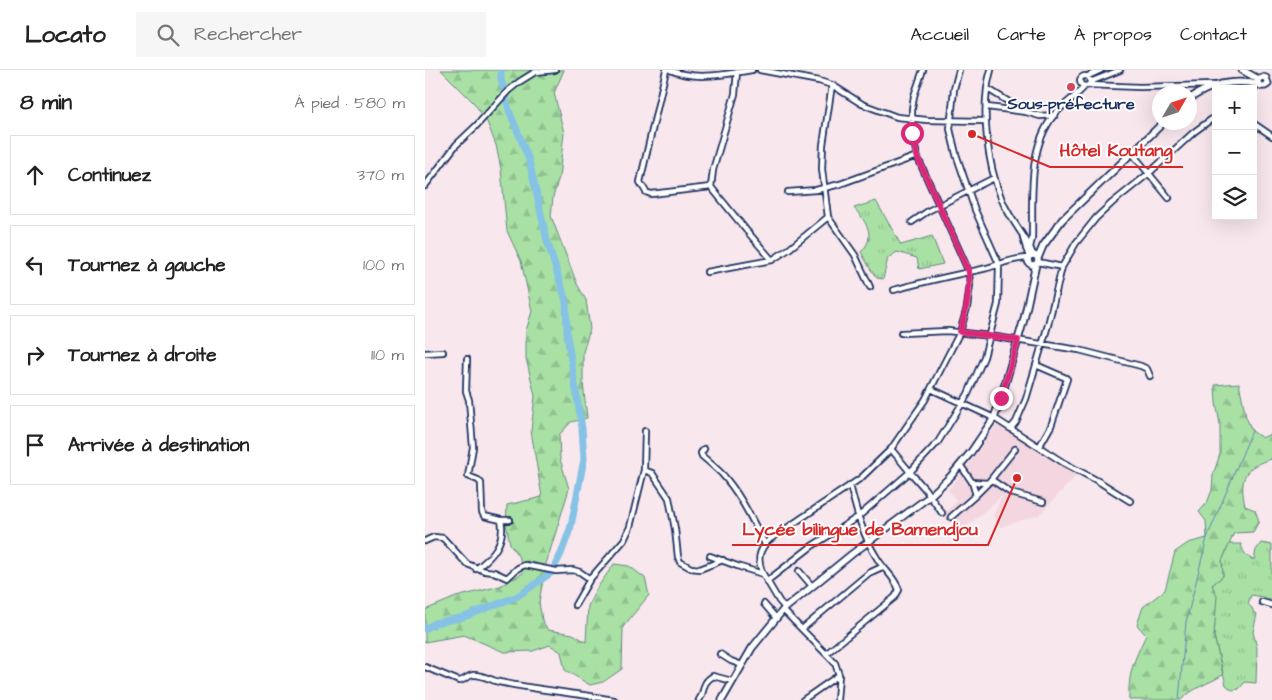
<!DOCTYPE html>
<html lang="fr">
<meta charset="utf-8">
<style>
body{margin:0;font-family:"Architects Daughter",sans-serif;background:#f6f6f6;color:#222}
.controls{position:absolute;right:15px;top:15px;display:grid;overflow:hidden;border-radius:0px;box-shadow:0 5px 20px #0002}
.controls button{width:45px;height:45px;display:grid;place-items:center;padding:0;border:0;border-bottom:1px solid #e0e0e0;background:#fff;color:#222;font:25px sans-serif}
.compass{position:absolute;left:727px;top:15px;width:45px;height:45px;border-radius:50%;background:#fff;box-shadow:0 5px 20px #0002;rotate:51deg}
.stop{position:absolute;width:15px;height:15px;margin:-11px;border:4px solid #db2777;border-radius:50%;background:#fff}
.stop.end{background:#db2777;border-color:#fff;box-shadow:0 1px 5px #0008}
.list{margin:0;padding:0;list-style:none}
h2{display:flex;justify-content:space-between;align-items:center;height:65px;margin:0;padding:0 20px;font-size:21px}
h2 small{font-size:16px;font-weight:400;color:#767676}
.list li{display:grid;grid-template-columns:32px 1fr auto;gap:15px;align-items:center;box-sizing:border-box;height:80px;margin:0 10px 10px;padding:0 10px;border:1px solid #e0e0e0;border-radius:0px}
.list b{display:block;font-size:19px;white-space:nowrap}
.list em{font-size:16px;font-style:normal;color:#767676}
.icon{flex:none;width:28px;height:28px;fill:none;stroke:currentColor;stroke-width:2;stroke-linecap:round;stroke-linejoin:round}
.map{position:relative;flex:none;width:847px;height:630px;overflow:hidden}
header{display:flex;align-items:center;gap:30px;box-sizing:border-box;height:70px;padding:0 25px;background:#fff;border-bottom:1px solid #e0e0e0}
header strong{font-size:24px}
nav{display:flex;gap:28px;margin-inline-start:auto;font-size:18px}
.search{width:350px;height:45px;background:#f6f6f6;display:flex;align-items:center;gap:12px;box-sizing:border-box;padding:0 18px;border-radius:0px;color:#767676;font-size:19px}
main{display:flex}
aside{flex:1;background:#fff}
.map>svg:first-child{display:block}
.built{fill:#f3d6e0}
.grass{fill:url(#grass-tufts);stroke:#628881}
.forest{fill:url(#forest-firs);stroke:#628881}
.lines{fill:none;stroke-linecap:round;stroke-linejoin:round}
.stream{stroke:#5b87b0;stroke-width:1}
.river{stroke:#86c2e6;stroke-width:7}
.minor-casing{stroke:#1b2f5e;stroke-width:8}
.major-casing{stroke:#1b2f5e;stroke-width:9}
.minor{stroke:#fff;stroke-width:4.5}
.major{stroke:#fff;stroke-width:5.5}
.route{stroke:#db2777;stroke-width:6}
.poi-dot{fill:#d1495b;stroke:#fff;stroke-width:2}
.labels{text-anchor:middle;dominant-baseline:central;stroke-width:4;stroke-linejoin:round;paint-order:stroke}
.poi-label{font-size:16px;font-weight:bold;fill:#1b2f5e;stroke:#fff}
.leader{fill:none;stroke:#d62828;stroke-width:2}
.callout-dot{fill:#d62828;stroke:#fff;stroke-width:2}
.callout-label{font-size:18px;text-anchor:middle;font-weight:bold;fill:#d62828;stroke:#fff;stroke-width:4;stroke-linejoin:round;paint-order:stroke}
</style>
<header>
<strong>Locato</strong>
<div class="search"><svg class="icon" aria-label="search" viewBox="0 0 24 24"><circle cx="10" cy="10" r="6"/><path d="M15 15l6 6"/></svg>Rechercher</div>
<nav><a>Accueil</a><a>Carte</a><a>À propos</a><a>Contact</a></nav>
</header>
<main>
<aside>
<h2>8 min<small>À pied · 580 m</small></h2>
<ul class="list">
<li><svg class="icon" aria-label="ahead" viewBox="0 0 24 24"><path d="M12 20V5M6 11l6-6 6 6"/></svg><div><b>Continuez</b></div><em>370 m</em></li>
<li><svg class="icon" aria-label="left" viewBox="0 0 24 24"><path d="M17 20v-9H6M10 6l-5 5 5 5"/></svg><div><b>Tournez à gauche</b></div><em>100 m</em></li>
<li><svg class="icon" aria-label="right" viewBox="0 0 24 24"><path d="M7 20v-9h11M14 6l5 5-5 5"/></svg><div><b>Tournez à droite</b></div><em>110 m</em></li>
<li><svg class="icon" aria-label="arrive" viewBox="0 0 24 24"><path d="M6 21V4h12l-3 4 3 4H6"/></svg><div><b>Arrivée à destination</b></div></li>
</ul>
</aside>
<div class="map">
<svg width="847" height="630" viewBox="0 0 847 630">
<defs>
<pattern id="grass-tufts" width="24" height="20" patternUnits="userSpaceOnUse" patternTransform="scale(1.25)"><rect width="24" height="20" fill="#a9e1a4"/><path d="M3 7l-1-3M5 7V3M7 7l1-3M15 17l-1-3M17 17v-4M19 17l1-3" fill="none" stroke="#91c190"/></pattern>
<pattern id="forest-firs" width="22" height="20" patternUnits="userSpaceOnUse" patternTransform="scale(1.25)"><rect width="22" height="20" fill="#a9e1a4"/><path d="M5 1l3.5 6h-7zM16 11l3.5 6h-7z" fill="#91c190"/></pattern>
</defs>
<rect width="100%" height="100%" fill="#f8e7ed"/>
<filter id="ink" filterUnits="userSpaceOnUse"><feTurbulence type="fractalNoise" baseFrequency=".02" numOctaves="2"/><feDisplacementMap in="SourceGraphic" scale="10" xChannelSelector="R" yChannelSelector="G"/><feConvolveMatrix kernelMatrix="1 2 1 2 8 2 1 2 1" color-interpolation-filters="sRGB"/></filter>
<g filter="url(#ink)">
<path class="built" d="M574 353 652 405 614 445 575 457 568 446 578 425 534 463 519 443 532 431 523 420 542 397 572 354Z"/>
<path class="grass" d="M451 131 476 175 507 166 518 194 494 199 492 188 472 182 463 188 458 209 452 208 446 200 436 182C452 166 441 152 429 138Z
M836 473 847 475V528L844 530 838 527 826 525 823 534 827 538 829 543 832 544 828 562 832 578 831 613 820 612 814 619 807 620 801 615 789 566V548L787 515 798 506 797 491 804 474H816C818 482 821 487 829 490L831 480Z"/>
<path class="forest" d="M16 0H139L129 23 139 63 134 107 128 127 126 146 152 214 161 230 165 259 158 282V313L162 348 146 352 134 365 135 389 144 419 121 494 114 532 117 550 123 560 148 564 161 572 163 536 172 518 189 494 204 496 220 508 224 525 198 557 197 599 178 612 165 615 140 600 136 582 125 575 108 581 79 582 39 565 0 572V540L31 527 75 516 98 503 95 489 85 474 81 453 82 435 117 427 106 361 110 326 101 288V261L107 241 96 191 82 161 76 99 71 75 62 52 49 33Z
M814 313 821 347 827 361 837 368 847 363V389C819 396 814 408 820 436L830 440 834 451 828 462 809 463 797 491 798 506 787 515 792 526 789 566 798 605C783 614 769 617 756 630H704C703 601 709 591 721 565L712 555 718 537 740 520 750 482 763 473 782 468 781 451 774 442 782 433 787 420 788 405 795 384V354L791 333 790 315Z"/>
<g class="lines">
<path class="stream" d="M754 630 761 552 782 468 827 361"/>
<path class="river" d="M0 559 10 553 39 547 93 526 126 503 136 484 146 456 159 389 157 358 142 265 141 231 122 171 104 90 84 40 76 9V0"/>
<defs>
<path id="minor" d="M241 0 215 112 221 122 226 124 286 117
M245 0C271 11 300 4 327 0
M335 0 394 11 407 15 437 34 472 47 502 50 560 51
M566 0C555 37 562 94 577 130 584 147 596 161 605 177L608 185
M312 2 310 24 288 100 286 117 321 160 347 190
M655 11a5 5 0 1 1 10 0a5 5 0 1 1-10 0Z
M663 6 676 0
M665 12 695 0
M663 15 715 17 789 15
M563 19 597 40
M562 37 601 42 615 46 630 45
M828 53 847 66
M707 83 744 128
M0 116 31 75 51 56 83 21 94 12 110 2 130 0
M363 122 391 120 415 114 492 86
M403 147 430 185 445 217
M487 152 503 141 569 108
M598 168 604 187
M601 179 605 177 607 169C608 129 602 79 629 45 637 35 651 27 660 16
M613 192 637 197
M282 202 347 190 364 179 403 147 397 99 398 75 407 15
M469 220C500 211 531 205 562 198 576 194 588 188 604 188
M476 263 523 261 565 266 654 280 716 296 722 299 725 306
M0 283 18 282
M42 289 41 321 44 330 48 377 43 406 53 410 56 413 57 442 59 446 76 450H85
M611 295 641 308 642 309 626 356 614 377
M506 319 569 348 639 393 673 411 705 431
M586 358 591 352 601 329 623 255 637 197 651 173 671 148 687 133 723 104 769 62 791 46
M279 379 276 383 277 386C284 392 291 398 297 404 316 425 327 450 340 474
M219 400 227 403 244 428 250 459 253 487 255 492 266 498 275 499 298 490
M567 410 586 423 618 432
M547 412 563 413 590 379
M551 425 563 413
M517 443 500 419 485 402 513 372 543 324 559 287 573 234 574 194 550 140 531 84 525 59 529 19 534 0
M526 447 551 425 547 412 536 396
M0 471 9 467 18 468 42 494 60 501 69 502 82 508 93 498 100 495 131 501 148 500 155 502 165 509
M285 486 315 497 338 504 354 531 360 538
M51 499C67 487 81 472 76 450
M374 501 387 516
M338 504C332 490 333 481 344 470L436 408 466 379 500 330 535 262 542 238 545 215 544 202 492 86 487 63V39L489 26 498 0
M342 511 387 476 433 447 485 402 466 379
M837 532 847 535
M339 534 351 548
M150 535 165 509 199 470 205 457 219 400 220 361
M358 540 410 593 414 605 412 630
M377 559 444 503 457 497
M402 583 470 527 474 520C470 507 459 500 452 488 438 466 431 440 425 415
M295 584 306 591 317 595
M0 597 34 611C39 611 42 606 48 605 57 604 65 610 74 612 112 620 151 623 189 630
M274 630C281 621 275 614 288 606L307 611
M378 630 414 605"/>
<path id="major" d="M817 0 833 9 837 7 841 8 843 14 840 16H836L833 14V9
M764 29C786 14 807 9 833 14
M603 190a5 5 0 1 1 10 0a5 5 0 1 1-10 0Z
M613 188 618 176 637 150 739 52
M297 630 327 578 358 540 427 484 505 426 526 406 546 382 569 348 576 328 599 249 611 194"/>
</defs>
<use href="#minor" class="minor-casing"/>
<use href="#major" class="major-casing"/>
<use href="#minor" class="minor"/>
<use href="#major" class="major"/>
</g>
</g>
<g class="lines" filter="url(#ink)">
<path class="route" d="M487 63 492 86 544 202C545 223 541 242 535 262L593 270 576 328"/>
</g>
<circle class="poi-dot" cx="646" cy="17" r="5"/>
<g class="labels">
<g class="poi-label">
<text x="646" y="34">Sous-préfecture</text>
</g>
</g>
<path class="leader" d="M547 64L625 97H758M592 408L563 475H307"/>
<g class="callout-dot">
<circle cx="547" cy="64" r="5"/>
<circle cx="592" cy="408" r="5"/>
</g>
<g class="callout-label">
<text x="691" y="86">Hôtel Koutang</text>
<text x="435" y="465">Lycée bilingue de Bamendjou</text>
</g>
</svg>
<div class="controls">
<button>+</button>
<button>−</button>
<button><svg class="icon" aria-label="layers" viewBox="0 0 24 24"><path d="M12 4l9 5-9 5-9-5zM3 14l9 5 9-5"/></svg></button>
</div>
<svg class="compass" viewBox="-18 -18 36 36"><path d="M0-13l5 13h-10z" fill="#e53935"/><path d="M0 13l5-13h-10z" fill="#767676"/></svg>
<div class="stop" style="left:487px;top:63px"></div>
<div class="stop end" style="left:576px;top:328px"></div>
</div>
</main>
